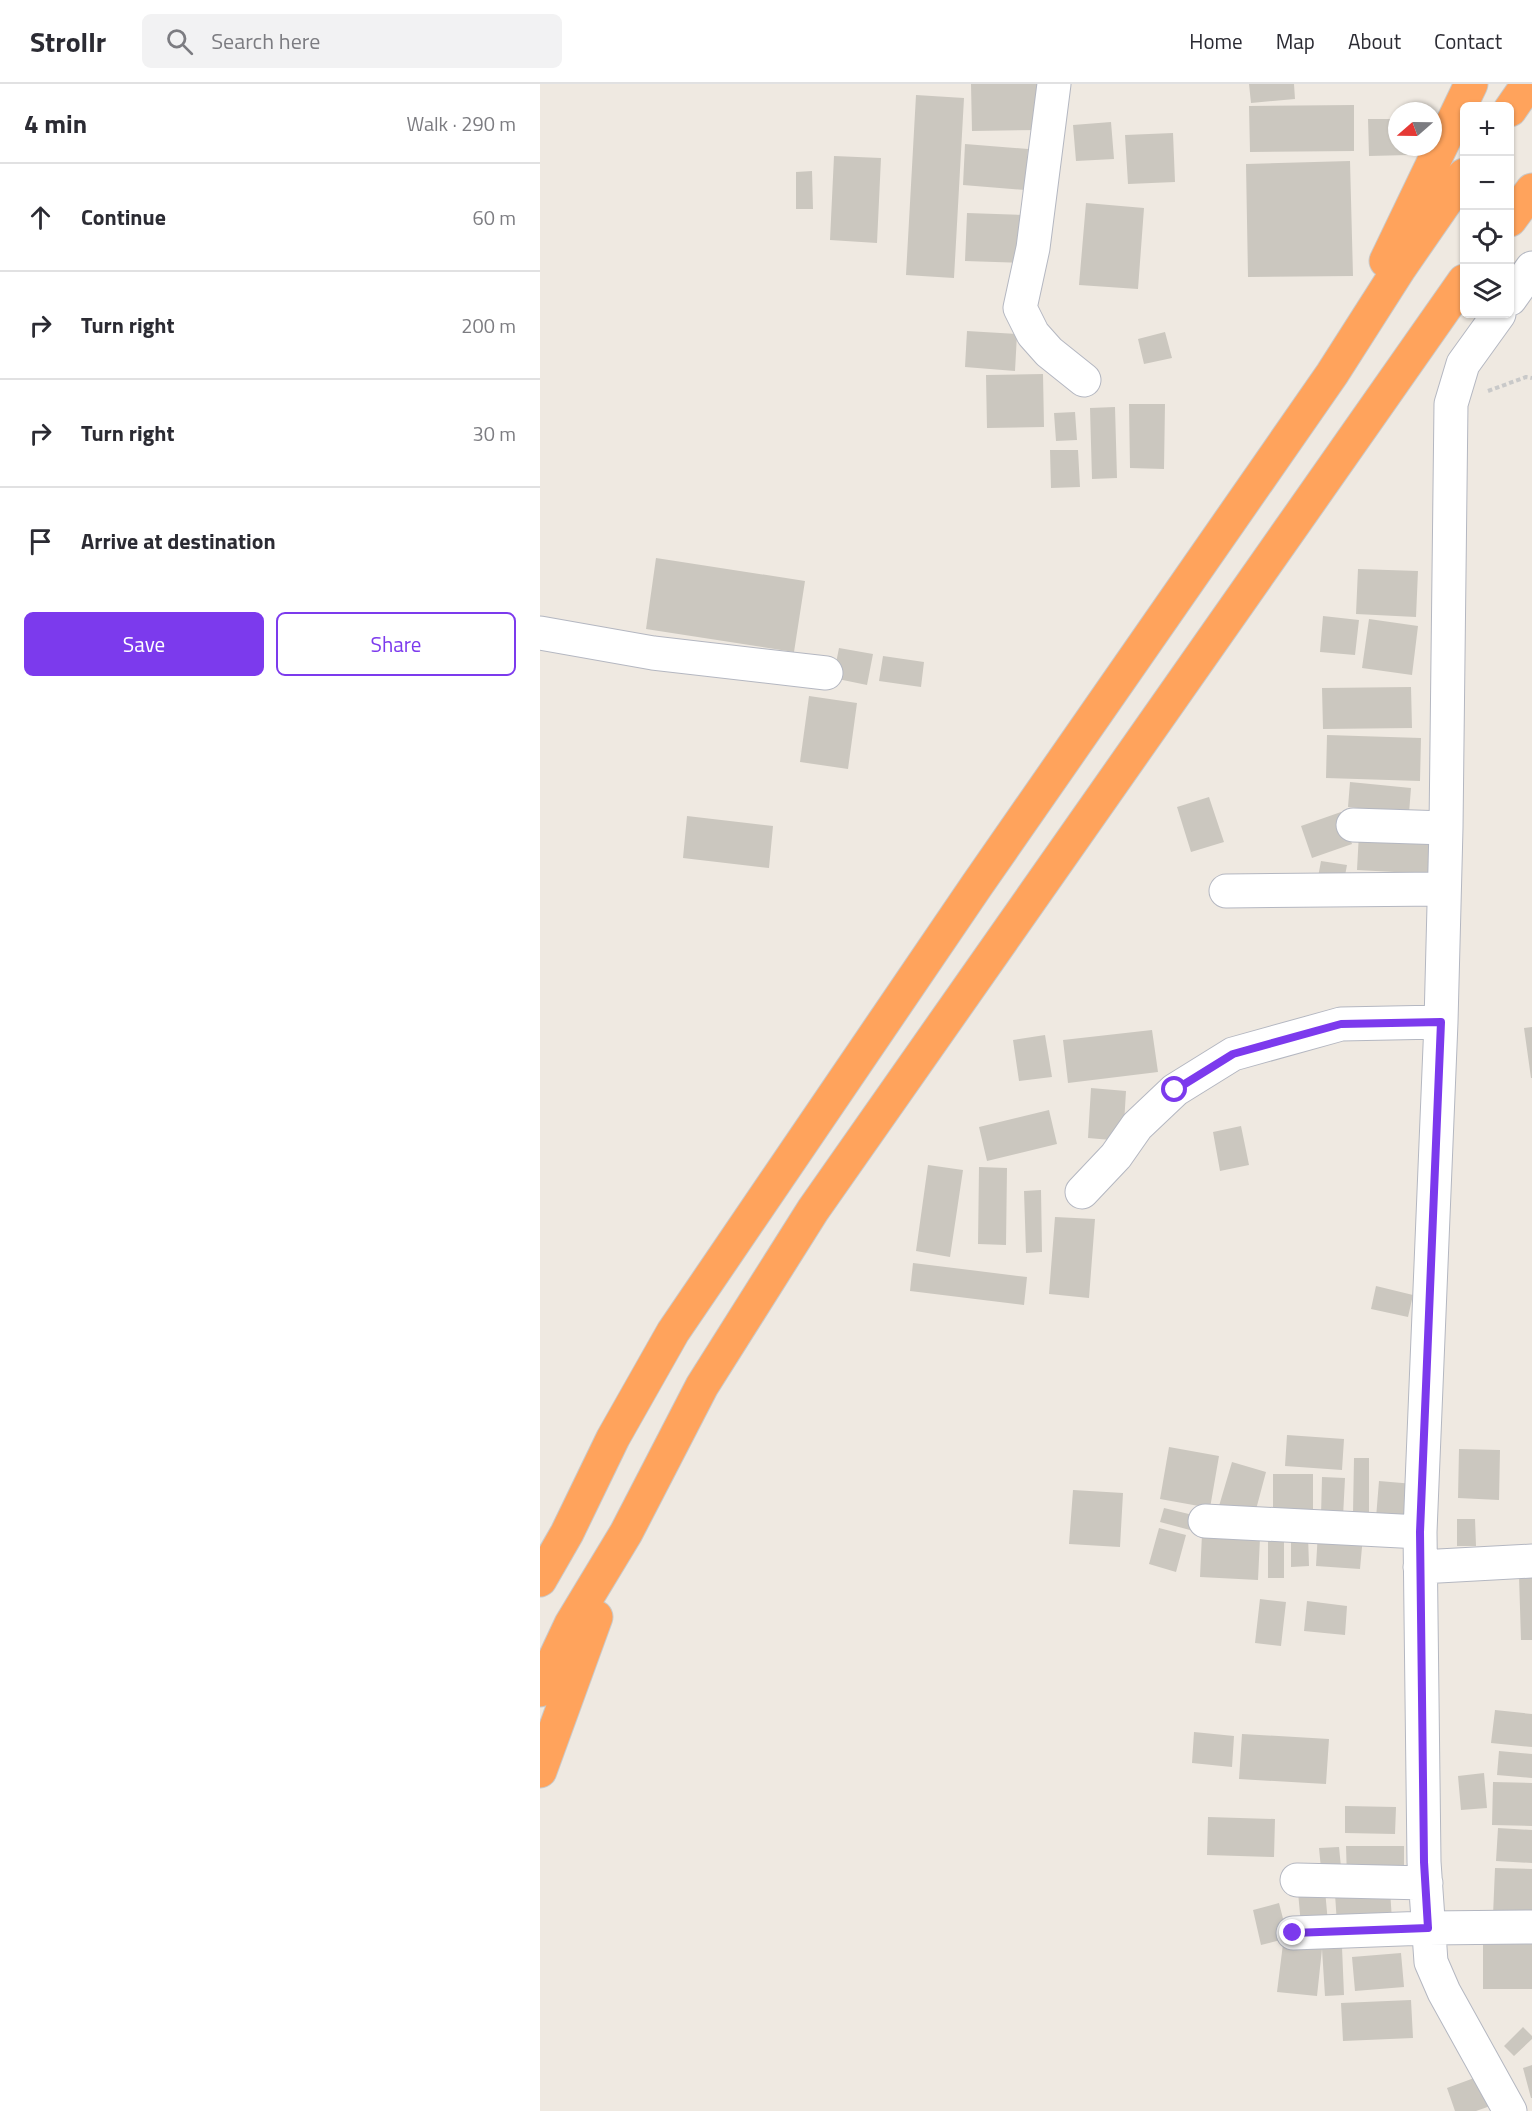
<!DOCTYPE html>
<meta charset="utf-8">
<style>
body{margin:0;font-family:"Titillium Web",sans-serif;background:#f2f2f3;color:#2b2b33}
.controls{position:absolute;right:18px;top:18px;display:grid;overflow:hidden;border-radius:9px;box-shadow:0 2px 4px #0004}
.controls button{width:54px;height:54px;display:grid;place-items:center;padding:0;border:0;border-bottom:2px solid #e1e1e2;background:#fff;color:#2b2b33;font:30px sans-serif}
.compass{position:absolute;left:848px;top:18px;width:54px;height:54px;border-radius:50%;background:#fff;box-shadow:0 2px 4px #0004;rotate:250deg}
.stop{position:absolute;width:18px;height:18px;margin:-14px;border:4px solid #7c3aed;border-radius:50%;background:#fff}
.stop.end{background:#7c3aed;border-color:#fff;box-shadow:0 2px 6px #0008}
.list{margin:0;padding:0;list-style:none}
h2{display:flex;justify-content:space-between;align-items:center;height:78px;margin:0;padding:0 24px;font-size:26px}
h2 small{font-size:20px;font-weight:400;color:#7c7c81}
.list li{display:grid;grid-template-columns:39px 1fr auto;gap:18px;align-items:center;box-sizing:border-box;height:108px;padding:0 24px;border-top:2px solid #e1e1e2}
.list b{display:block;font-size:22px;white-space:nowrap}
.list em{font-size:20px;font-style:normal;color:#7c7c81}
.actions{display:flex;gap:12px;padding:18px 24px}
.actions a{flex:1;padding:14px 0;border:2px solid #7c3aed;border-radius:9px;text-align:center;font-size:21px;color:#7c3aed}
.actions .main{background:#7c3aed;color:#fff}
.icon{flex:none;width:33px;height:33px;fill:none;stroke:currentColor;stroke-width:2;stroke-linecap:round;stroke-linejoin:round}
.map{position:relative;flex:none;width:992px;height:2027px;overflow:hidden}
header{display:flex;align-items:center;gap:36px;box-sizing:border-box;height:84px;padding:0 30px;background:#fff;border-bottom:2px solid #e1e1e2}
header strong{font-size:28px}
nav{display:flex;gap:33px;margin-inline-start:auto;font-size:21px}
.search{width:420px;height:54px;background:#f2f2f3;display:flex;align-items:center;gap:15px;box-sizing:border-box;padding:0 21px;border-radius:9px;color:#7c7c81;font-size:22px}
main{display:flex}
aside{flex:1;background:#fff}
.map>svg:first-child{display:block}
.building{fill:#cbc7bf}
.lines{fill:none;stroke-linecap:round;stroke-linejoin:round}
.minor-casing{stroke:#b4b7c1;stroke-width:35}
.highway-casing{stroke:#c9c9c9;stroke-width:35}
.path{stroke:#c9c9c9;stroke-width:4;stroke-dasharray:4.5 3;stroke-linecap:butt}
.minor{stroke:#fff;stroke-width:33}
.highway{stroke:#ffa35c;stroke-width:33}
.route{stroke:#7c3aed;stroke-width:8}
</style>
<header>
<strong>Strollr</strong>
<div class="search"><svg class="icon" aria-label="search" viewBox="0 0 24 24"><circle cx="10" cy="10" r="6"/><path d="M15 15l6 6"/></svg>Search here</div>
<nav><a>Home</a><a>Map</a><a>About</a><a>Contact</a></nav>
</header>
<main>
<aside>
<h2>4 min<small>Walk · 290 m</small></h2>
<ul class="list">
<li><svg class="icon" aria-label="ahead" viewBox="0 0 24 24"><path d="M12 20V5M6 11l6-6 6 6"/></svg><div><b>Continue</b></div><em>60 m</em></li>
<li><svg class="icon" aria-label="right" viewBox="0 0 24 24"><path d="M7 20v-9h11M14 6l5 5-5 5"/></svg><div><b>Turn right</b></div><em>200 m</em></li>
<li><svg class="icon" aria-label="right" viewBox="0 0 24 24"><path d="M7 20v-9h11M14 6l5 5-5 5"/></svg><div><b>Turn right</b></div><em>30 m</em></li>
<li><svg class="icon" aria-label="arrive" viewBox="0 0 24 24"><path d="M6 21V4h12l-3 4 3 4H6"/></svg><div><b>Arrive at destination</b></div></li>
</ul>
<div class="actions"><a class="main">Save</a><a>Share</a></div>
</aside>
<div class="map">
<svg width="992" height="2027" viewBox="0 0 992 2027">
<rect width="100%" height="100%" fill="#efe9e1"/>
<path class="building" d="M431 0H500L501 46 432 47Z
M709 0H754L755 15 711 19Z
M376 11 424 14 414 194 366 191Z
M814 21V67L710 68 709 22Z
M828 35H857V63H869V71L829 72Z
M571 38 574 75 536 77 533 41Z
M633 49 635 98 588 100 585 51Z
M425 60 488 65 485 106 423 101Z
M294 72 341 74 337 159 290 156Z
M810 77 813 192 708 193 706 80Z
M272 87 273 125H256V88Z
M546 119 604 124 598 205 539 201Z
M427 129 484 131 482 179 425 177Z
M427 247 477 250 475 287 425 283Z
M625 248 632 274 604 280 598 255Z
M503 290 504 343 447 344 446 291Z
M589 320H625L624 385 590 384Z
M575 323 577 394 552 395 550 324Z
M535 328 537 356 516 357 514 329Z
M510 366H538L540 403 511 404Z
M116 474 265 497 254 568 106 545Z
M818 485 878 487 876 533 816 530Z
M783 532 819 536 815 571 780 568Z
M829 535 878 542 872 591 822 584Z
M299 564 333 570 327 601 293 594Z
M343 572 384 578 381 603 339 597Z
M871 603 872 644 783 645 782 604Z
M269 612 317 619 308 685 260 678Z
M787 651 881 654 880 697 786 694Z
M810 698 871 704 869 729 808 723Z
M669 713 684 758 651 768 637 723Z
M801 728 812 760 772 774 761 742Z
M147 732 233 742 229 784 143 774Z
M819 749 894 753 892 790 817 786Z
M781 777 807 781 804 797 778 793Z
M992 943V994H991L984 944Z
M612 946 618 988 528 999 523 956Z
M505 951 512 993 479 997 473 956Z
M551 1004 586 1007 583 1057 548 1054Z
M509 1026 517 1060 447 1077 439 1043Z
M701 1042 709 1081 680 1087 673 1048Z
M388 1081 423 1086 410 1173 376 1167Z
M439 1083 467 1084 466 1161 438 1160Z
M501 1106 502 1168 486 1169 484 1107Z
M515 1133 555 1135 549 1214 509 1210Z
M373 1179 487 1193 484 1221 370 1207Z
M836 1202 873 1211 868 1233 831 1225Z
M747 1351 804 1355 802 1386 745 1382Z
M629 1363 679 1372 670 1424 620 1415Z
M919 1365 960 1366 959 1416 918 1414Z
M814 1374H829V1429H813Z
M692 1378 726 1388 714 1433 679 1422Z
M733 1390H773V1433H733Z
M782 1393 805 1394 803 1433 781 1432Z
M839 1397 874 1400 871 1436 836 1434Z
M533 1406 583 1409 580 1463 529 1460Z
M624 1424 653 1431 650 1446 620 1438Z
M917 1435H935L936 1462H917Z
M619 1444 646 1451 636 1488 609 1480Z
M778 1448 823 1452 820 1485 776 1482Z
M662 1450 720 1454 718 1496 660 1493Z
M751 1451H768L769 1482 751 1483Z
M728 1453 744 1454V1494H728Z
M992 1491V1556H981L979 1492Z
M720 1515 746 1518 741 1562 715 1559Z
M767 1517 807 1522 805 1551 764 1547Z
M955 1626 992 1630V1663L951 1659Z
M654 1648 694 1652 692 1683 652 1679Z
M702 1650 789 1655 786 1700 699 1695Z
M959 1667 992 1670V1694L957 1691Z
M944 1689 947 1724 921 1726 918 1692Z
M953 1698 992 1699V1742L952 1741Z
M805 1722 856 1723 855 1750 805 1749Z
M668 1733 735 1735 734 1773 667 1771Z
M958 1744 992 1746V1779L956 1777Z
M806 1762H864V1795H807Z
M799 1763 802 1793 782 1795 779 1764Z
M955 1784 992 1785V1834L953 1832Z
M785 1806 788 1839 761 1841 758 1808Z
M850 1806 852 1836 797 1840 795 1810Z
M739 1819 748 1854 721 1861 713 1826Z
M943 1855 992 1856V1905H943Z
M743 1860 782 1865 777 1912 737 1908Z
M802 1863 804 1911 785 1912 782 1865Z
M861 1869 864 1903 815 1907 812 1873Z
M871 1916 873 1954 803 1957 801 1919Z
M983 1943 992 1952V1955L974 1972 964 1962Z
M992 1981V2014H991L983 1984Z
M945 1990 956 2020 936 2027H915L907 2004Z"/>
<g class="lines">
<defs>
<path id="minor" d="M514 0 493 164 480 224 493 250 509 268 544 296
M970 215 992 184
M959 230 923 280 911 320 906 744 901 938 880 1448 884 1778 891 1878 904 1908 970 2027
M0 549 113 569 286 589
M813 741 906 744
M686 807 904 805
M542 1108 576 1072 597 1042 635 1006 693 970 801 940 901 938
M665 1437 880 1448
M880 1483 992 1477
M757 1796 886 1799
M753 1849 888 1844 992 1843"/>
<path id="highway" d="M970 26 988 0
M970 136 992 106
M846 177 931 0
M0 1496 27 1449 73 1354 133 1248 437 801 792 290 859 185 924 91
M0 1606 31 1540 86 1449 162 1302 273 1126 924 197
M0 1687 56 1533"/>
</defs>
<use href="#minor" class="minor-casing"/>
<use href="#highway" class="highway-casing"/>
<path class="path" d="M948 307 986 293 992 294"/>
<use href="#minor" class="minor"/>
<use href="#highway" class="highway"/>
</g>
<g class="lines">
<path class="route" d="M635 1006 693 970 801 940 901 938 880 1448 884 1778 888 1844 753 1849"/>
</g>
</svg>
<div class="controls">
<button>+</button>
<button>−</button>
<button><svg class="icon" aria-label="locate" viewBox="0 0 24 24"><circle cx="12" cy="12" r="6"/><path d="M12 2v4M12 18v4M2 12h4M18 12h4"/></svg></button>
<button><svg class="icon" aria-label="layers" viewBox="0 0 24 24"><path d="M12 4l9 5-9 5-9-5zM3 14l9 5 9-5"/></svg></button>
</div>
<svg class="compass" viewBox="-18 -18 36 36"><path d="M0-13l5 13h-10z" fill="#e53935"/><path d="M0 13l5-13h-10z" fill="#7c7c81"/></svg>
<div class="stop" style="left:635px;top:1006px"></div>
<div class="stop end" style="left:753px;top:1849px"></div>
</div>
</main>
